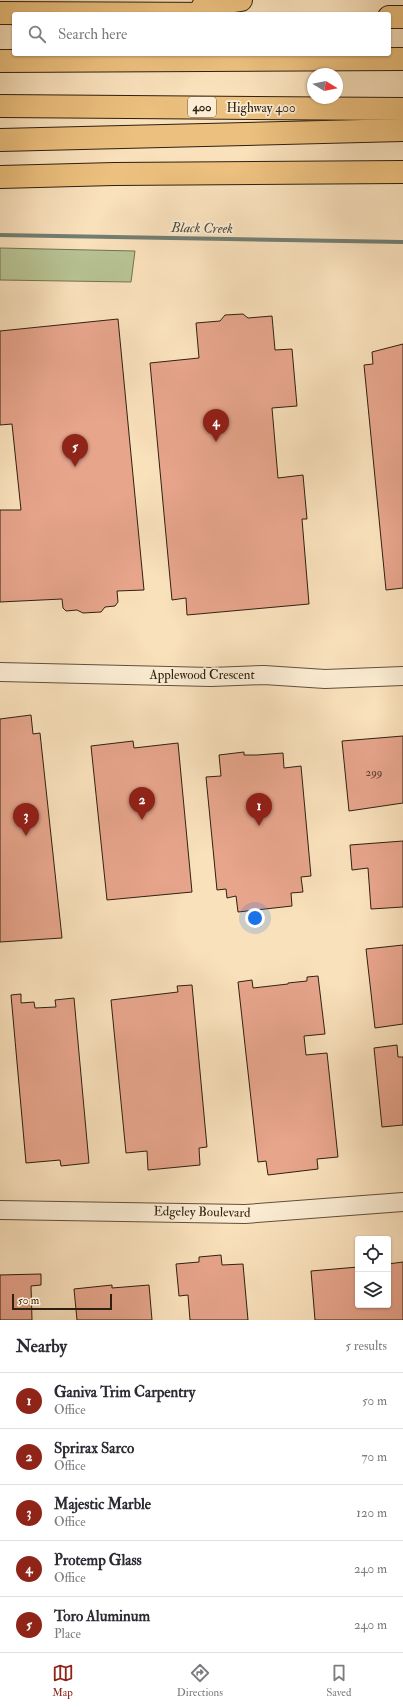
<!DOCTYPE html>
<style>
body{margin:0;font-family:"IM FELL Double Pica",serif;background:#f7f7f7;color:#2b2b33}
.controls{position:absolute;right:12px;bottom:12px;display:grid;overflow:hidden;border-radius:4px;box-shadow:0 1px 3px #0004}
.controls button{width:36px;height:36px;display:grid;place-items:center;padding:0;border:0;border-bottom:1px solid #e1e1e2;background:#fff;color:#2b2b33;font:20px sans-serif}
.compass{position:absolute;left:307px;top:68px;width:36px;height:36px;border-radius:50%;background:#fff;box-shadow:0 1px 3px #0004;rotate:100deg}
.scale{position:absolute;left:12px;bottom:10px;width:100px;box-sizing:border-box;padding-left:4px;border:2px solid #2f2011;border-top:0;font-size:11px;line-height:14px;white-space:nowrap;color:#2f2011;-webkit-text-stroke:3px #fbecd3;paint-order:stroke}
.you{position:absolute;left:255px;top:918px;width:14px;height:14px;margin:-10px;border:3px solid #fff;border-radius:50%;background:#1a73e8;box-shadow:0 0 0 6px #1a73e833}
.badge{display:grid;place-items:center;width:26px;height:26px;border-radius:50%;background:#8f2418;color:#fff;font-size:13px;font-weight:700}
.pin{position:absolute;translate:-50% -33px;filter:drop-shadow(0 1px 2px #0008)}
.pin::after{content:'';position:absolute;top:21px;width:14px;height:12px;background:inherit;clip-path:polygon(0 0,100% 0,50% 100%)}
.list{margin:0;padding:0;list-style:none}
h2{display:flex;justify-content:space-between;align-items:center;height:52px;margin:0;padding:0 16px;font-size:17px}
h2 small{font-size:13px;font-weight:400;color:#7c7c81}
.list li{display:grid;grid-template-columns:26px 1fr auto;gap:12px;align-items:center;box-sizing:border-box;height:56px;padding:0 16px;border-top:1px solid #e1e1e2}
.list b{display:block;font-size:15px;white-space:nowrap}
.list p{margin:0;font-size:13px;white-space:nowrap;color:#7c7c81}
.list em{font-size:13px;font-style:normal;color:#7c7c81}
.icon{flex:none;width:22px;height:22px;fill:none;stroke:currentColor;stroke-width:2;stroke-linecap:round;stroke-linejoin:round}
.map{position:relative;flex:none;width:403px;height:1320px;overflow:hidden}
.search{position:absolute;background:#fff;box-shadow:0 1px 3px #0004;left:12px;right:12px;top:12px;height:44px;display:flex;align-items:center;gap:10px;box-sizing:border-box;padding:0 14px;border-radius:4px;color:#7c7c81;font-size:15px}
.sheet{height:332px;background:#fff}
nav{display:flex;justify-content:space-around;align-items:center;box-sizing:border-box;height:56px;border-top:1px solid #e1e1e2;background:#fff;font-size:11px;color:#7c7c81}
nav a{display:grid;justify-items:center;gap:2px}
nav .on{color:#8f2418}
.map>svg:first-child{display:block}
.green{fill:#b8c495;stroke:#747253}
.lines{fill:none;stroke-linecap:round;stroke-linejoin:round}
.stream{stroke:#727e73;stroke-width:4}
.building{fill:#e7a58c;stroke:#2f2011}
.minor-casing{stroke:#62503c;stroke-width:20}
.highway-casing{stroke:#2f2011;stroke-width:24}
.minor{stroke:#fbecd3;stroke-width:18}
.highway{stroke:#ecc07e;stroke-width:22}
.labels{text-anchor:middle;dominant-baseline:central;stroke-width:3.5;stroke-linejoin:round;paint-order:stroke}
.number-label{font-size:11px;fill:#5d4130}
.shield{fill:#fbecd3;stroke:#6c5d4b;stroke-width:1}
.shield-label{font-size:12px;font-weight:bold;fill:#2f2011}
.street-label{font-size:13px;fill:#2f2011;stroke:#fbecd3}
.water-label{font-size:14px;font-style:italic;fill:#504f42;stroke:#fbecd3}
</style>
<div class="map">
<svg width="403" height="1320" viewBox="0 0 403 1320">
<rect width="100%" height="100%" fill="#f9e1bc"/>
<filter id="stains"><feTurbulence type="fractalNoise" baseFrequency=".005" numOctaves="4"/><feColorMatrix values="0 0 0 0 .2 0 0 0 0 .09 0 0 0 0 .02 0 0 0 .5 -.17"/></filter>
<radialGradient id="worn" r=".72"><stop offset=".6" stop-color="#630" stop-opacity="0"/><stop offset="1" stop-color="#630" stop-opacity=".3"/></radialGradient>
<path class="green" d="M0 248 135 251 131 282 0 280Z"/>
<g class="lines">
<path class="stream" d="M0 235 403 242"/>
</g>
<path class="building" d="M243 314 248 318 272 316 275 350 292 349 297 406 272 408 278 478 303 475 307 519H302L309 604 187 615 186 598 172 600 150 363 199 358 196 323 220 321 225 315Z
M118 319 144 590 117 591 118 602 115 606 105 607 101 612 83 613 77 610 66 611 63 608 62 599 0 602V510H21L12 424 0 425V331Z
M403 344V588L386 590 364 365 373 364 372 352Z
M31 715 33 734 40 733 62 938 0 942V719Z
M403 736V803L349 811 342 741Z
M133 741 134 748 178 743 192 892 107 900 91 746Z
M244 752V755H257L283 753 284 768 301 766 311 876 301 877 303 892 291 893 292 906 238 912 236 896 227 898 226 889 217 890 206 777 221 776 219 755Z
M403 841V907L371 909 368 868 352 870 350 845Z
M403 945V1024L375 1028 366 949Z
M318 976 325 1034 304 1036 306 1055 327 1053 338 1157 317 1159 318 1169 268 1175 266 1161 258 1162 238 982 252 980 253 988 288 984V983L307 981V977Z
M192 985 207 1147 199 1148 200 1165 148 1170 147 1151 126 1153 111 1000 178 992 177 986Z
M21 994V1003L34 1002 35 1008 56 1007 55 1000 74 998 89 1163 61 1166 60 1160 26 1163 11 995Z
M397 1045 398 1057H403V1125L382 1127 374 1048Z
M221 1255 222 1265 243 1264 248 1320H190L188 1295 179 1296 176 1264 199 1262V1257Z
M403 1262V1320H315L311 1271 358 1267V1305H388V1264Z
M41 1274V1285L31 1286 32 1320H0V1275Z
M112 1285V1288L149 1285 152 1320H77L74 1289Z"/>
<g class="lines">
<defs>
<path id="minor" d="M0 672 211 677 264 675 325 679 403 676
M0 1210 245 1214 403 1202"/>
<path id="highway" d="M203 6 241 0
M0 13 225 14
M389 17H403
M0 61 403 59
M0 106 403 109
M0 140 403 130
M0 177 114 174 403 172"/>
</defs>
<use href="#minor" class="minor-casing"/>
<use href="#highway" class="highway-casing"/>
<use href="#minor" class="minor"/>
<use href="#highway" class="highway"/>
</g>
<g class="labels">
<g class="number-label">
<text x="374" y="772">299</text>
</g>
<rect class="shield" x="188" y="97" width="28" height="20" rx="3"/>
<g class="shield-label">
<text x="202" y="107">400</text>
</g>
<g class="street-label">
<text x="261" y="108">Highway 400</text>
<text x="202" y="675">Applewood Crescent</text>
<text transform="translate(202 1212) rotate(1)">Edgeley Boulevard</text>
</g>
<g class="water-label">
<text transform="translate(202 228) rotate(1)">Black Creek</text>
</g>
</g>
<rect width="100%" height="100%" filter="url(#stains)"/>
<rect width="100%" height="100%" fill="url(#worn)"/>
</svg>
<div class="controls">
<button><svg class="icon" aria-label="locate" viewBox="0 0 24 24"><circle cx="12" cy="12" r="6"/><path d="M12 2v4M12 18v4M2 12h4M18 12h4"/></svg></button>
<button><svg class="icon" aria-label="layers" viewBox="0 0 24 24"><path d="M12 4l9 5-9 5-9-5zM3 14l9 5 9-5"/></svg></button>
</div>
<svg class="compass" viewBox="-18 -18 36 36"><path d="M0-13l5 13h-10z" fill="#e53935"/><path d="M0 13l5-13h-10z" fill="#7c7c81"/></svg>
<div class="scale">50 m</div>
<div class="you"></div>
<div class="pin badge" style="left:259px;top:826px">1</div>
<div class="pin badge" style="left:142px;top:820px">2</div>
<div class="pin badge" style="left:26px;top:836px">3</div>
<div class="pin badge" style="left:216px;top:442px">4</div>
<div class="pin badge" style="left:75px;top:467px">5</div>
<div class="search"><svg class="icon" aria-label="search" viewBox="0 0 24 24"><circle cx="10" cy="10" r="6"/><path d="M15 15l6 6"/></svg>Search here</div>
</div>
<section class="sheet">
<h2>Nearby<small>5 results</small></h2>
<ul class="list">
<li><span class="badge">1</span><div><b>Ganiva Trim Carpentry</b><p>Office</p></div><em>50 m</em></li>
<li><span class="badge">2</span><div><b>Sprirax Sarco</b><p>Office</p></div><em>70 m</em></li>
<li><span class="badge">3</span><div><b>Majestic Marble</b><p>Office</p></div><em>120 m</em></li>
<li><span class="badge">4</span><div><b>Protemp Glass</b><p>Office</p></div><em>240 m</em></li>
<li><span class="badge">5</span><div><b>Toro Aluminum</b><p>Place</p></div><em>240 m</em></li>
</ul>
</section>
<nav>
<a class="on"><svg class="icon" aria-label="map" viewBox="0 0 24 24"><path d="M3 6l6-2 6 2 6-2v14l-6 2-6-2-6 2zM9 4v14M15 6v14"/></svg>Map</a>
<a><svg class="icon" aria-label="directions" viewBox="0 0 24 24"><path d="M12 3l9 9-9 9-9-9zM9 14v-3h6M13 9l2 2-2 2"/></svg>Directions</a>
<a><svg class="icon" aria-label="saved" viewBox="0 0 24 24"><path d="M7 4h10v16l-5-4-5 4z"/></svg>Saved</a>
</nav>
